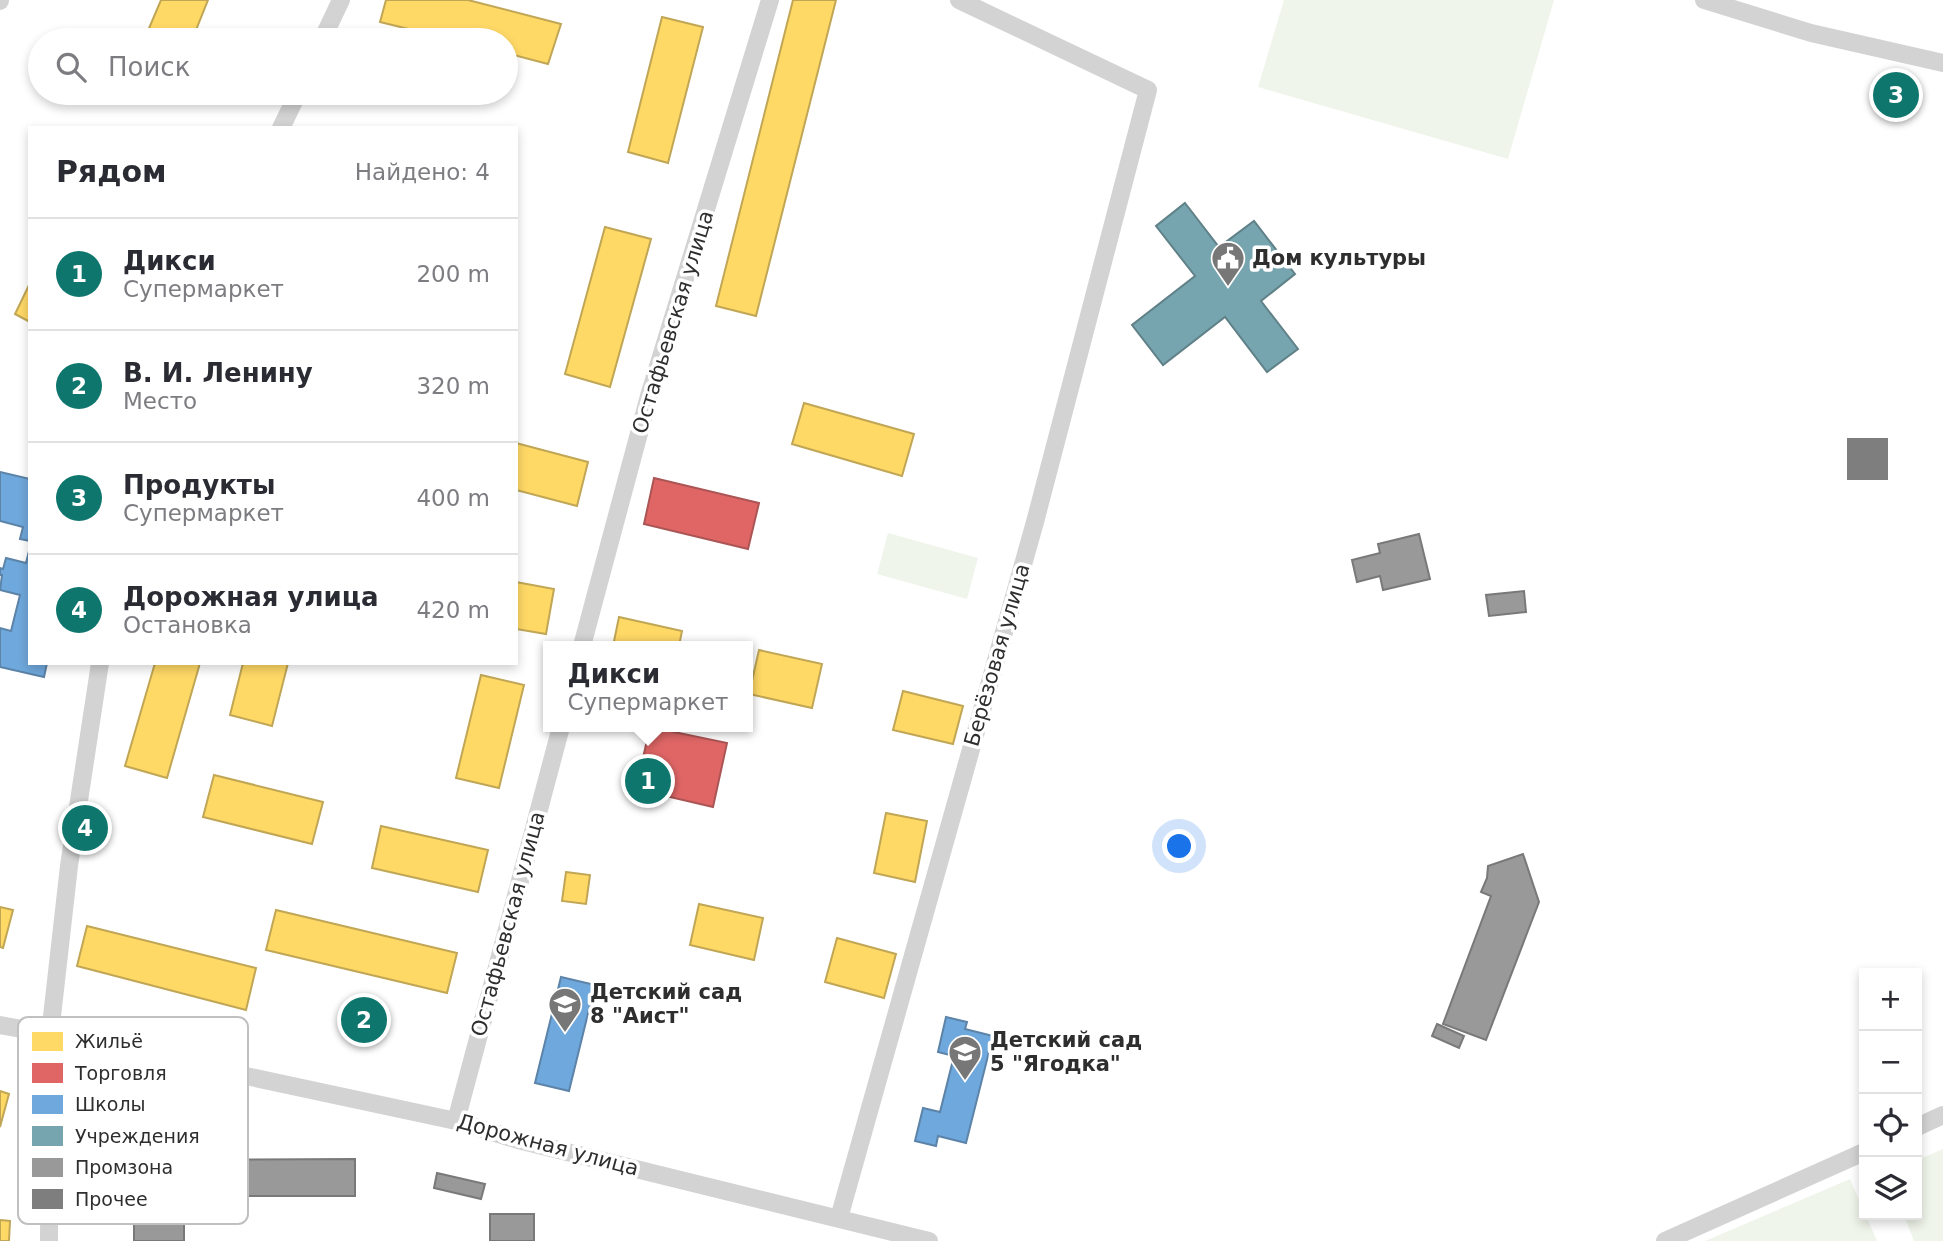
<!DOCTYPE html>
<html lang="ru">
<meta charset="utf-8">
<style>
body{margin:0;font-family:"DejaVu Sans",sans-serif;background:#f7f7f7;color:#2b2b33}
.controls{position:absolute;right:21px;bottom:21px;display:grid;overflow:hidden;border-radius:0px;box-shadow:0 4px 10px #0003}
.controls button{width:63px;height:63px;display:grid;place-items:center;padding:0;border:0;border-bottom:2px solid #e1e1e2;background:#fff;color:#2b2b33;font:35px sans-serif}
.you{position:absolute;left:1180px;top:847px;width:24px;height:24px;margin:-18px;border:5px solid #fff;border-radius:50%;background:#1a73e8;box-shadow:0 0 0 10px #1a73e833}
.badge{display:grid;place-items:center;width:46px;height:46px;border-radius:50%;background:#0f766e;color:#fff;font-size:23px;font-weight:700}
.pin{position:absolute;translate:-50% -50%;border:4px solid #fff;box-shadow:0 2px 7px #0006}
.popup{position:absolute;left:543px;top:641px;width:210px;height:91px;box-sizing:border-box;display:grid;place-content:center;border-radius:0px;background:#fff;filter:drop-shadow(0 2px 5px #0005);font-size:23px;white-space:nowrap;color:#7c7c81}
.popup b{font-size:26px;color:#2b2b33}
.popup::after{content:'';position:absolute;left:50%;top:100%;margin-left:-14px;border:14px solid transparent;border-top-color:#fff}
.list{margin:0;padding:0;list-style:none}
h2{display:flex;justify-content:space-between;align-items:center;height:91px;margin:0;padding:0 28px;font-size:30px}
h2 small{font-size:23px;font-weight:400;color:#7c7c81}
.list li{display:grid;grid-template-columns:46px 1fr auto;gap:21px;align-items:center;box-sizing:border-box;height:112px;padding:0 28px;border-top:2px solid #e1e1e2}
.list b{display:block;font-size:26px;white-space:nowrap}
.list p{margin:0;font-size:23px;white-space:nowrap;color:#7c7c81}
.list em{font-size:23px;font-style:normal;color:#7c7c81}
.icon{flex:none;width:38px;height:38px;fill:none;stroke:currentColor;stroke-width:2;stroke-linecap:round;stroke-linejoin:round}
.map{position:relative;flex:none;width:1943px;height:1241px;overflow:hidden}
.search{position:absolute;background:#fff;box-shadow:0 4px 10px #0003;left:28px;top:28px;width:490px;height:77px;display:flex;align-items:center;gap:18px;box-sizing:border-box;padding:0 24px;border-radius:38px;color:#7c7c81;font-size:26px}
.panel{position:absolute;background:#fff;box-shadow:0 4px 10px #0003;left:28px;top:126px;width:490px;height:539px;border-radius:0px}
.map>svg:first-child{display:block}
.green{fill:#f0f5eb}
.homes{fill:#ffd966;stroke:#c0a655;stroke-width:2}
.shops{fill:#e06666;stroke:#ab5555;stroke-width:2}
.schools{fill:#6fa8dc;stroke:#5c83a8;stroke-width:2}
.public{fill:#76a5af;stroke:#608188;stroke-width:2}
.industry{fill:#999;stroke:#797979;stroke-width:2}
.building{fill:#7e7e7e}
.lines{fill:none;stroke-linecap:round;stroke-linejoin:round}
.street{stroke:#d3d3d3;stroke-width:18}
.labels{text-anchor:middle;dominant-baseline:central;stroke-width:7;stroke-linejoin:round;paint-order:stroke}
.poi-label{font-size:21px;font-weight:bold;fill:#2e2e2e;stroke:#fff;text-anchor:start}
.street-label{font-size:21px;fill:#2e2e2e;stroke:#fff}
.key{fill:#fff;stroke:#c0c0c0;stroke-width:2}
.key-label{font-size:19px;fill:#2e2e2e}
</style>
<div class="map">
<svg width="1943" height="1241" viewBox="0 0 1943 1241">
<rect width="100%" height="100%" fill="#fff"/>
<path class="green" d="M1284 0H1554L1508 159 1258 87Z
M888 533 978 558 967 599 877 574Z
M1943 1149V1241H1914L1904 1215H1917V1160Z
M1850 1179 1877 1241H1705Z"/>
<path class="homes" d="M161 0H208L192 40H144Z
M386 0H468L561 24 548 64 506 53V40H453L380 22Z
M793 0H836L756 316 716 306Z
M662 17 703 27 668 163 628 152Z
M605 227 651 239 610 387 565 374Z
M30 283V322L15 314Z
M804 403 914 434 902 476 792 444Z
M516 443 588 462 577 506 516 490Z
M516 582 554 589 546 634 516 629Z
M619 617 682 631 679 646H613Z
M759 650 822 664 812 708 749 694Z
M155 663H200L167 778 125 766Z
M243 663H288L272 726 230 715Z
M481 675 524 685 499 788 456 778Z
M903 691 963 706 953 744 893 730Z
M214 775 323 802 312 844 203 817Z
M886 813 927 821 915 882 874 873Z
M381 826 488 850 478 892 372 868Z
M566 872 590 875 586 904 562 901Z
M699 904 763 918 754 960 690 945Z
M0 907 13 910 3 948 0 947Z
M276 910 457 953 447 993 266 950Z
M87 926 256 968 246 1010 77 966Z
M837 938 896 954 884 998 825 982Z
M0 1091 9 1094 0 1127Z
M0 1220 10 1221 9 1241H0Z"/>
<path class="shops" d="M1886 75 1917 87 1906 116 1874 104Z
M654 478 759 503 748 549 644 524Z
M650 727 727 743 713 807 636 789Z"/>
<path class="schools" d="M0 472 30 479V541L20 539 23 527 0 521Z
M30 547V663H47L44 677 0 667V628L11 631 20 595 0 590 2 575H0V568L3 569 6 558 26 563Z
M561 977 595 985 569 1091 535 1083Z
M946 1017 967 1022 965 1029 993 1036 966 1143 938 1136 936 1146 915 1141 923 1108 940 1112 954 1056 938 1052Z"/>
<path class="public" d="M1185 203 1219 247 1254 221 1295 274 1261 301 1298 349 1267 372 1225 317 1163 365 1132 325 1195 276 1156 226Z"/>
<path class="industry" d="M1419 534 1430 579 1383 590 1380 576 1357 582 1352 560 1380 553 1378 544Z
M1524 591 1526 612 1489 616 1486 595Z
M1523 854 1539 902 1486 1040 1443 1024 1491 896 1481 892 1487 878 1488 866Z
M1437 1024 1464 1036 1459 1048 1432 1036Z
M355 1159V1196H184V1241H134V1160Z
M437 1173 485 1184 481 1199 434 1188Z
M490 1214H534V1241H490Z"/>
<path class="building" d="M1847 438H1888V480H1847Z"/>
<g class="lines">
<path class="street" d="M1704 0 1811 33 1943 63
M0 1V0
M322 40 341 0
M281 128 298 93
M582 646 649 396 770 0
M0 1025 50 1034 456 1121 518 1140 929 1241
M456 1121 561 727
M1917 1127 1943 1115
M839 1218 1035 522 1148 90 959 0
M49 1241 50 1034 69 866 100 663
M1665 1241 1864 1152"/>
</g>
<defs>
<symbol id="civic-pin" viewBox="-11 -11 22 30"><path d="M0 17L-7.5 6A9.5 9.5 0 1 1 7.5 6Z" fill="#777" stroke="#fff"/><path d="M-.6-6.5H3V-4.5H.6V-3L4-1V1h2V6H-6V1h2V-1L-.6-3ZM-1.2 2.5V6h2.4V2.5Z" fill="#fff"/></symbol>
<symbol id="school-pin" viewBox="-11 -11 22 30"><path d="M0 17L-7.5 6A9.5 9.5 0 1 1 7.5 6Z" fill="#777" stroke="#fff"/><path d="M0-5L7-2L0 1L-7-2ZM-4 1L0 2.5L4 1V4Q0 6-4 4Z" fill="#fff"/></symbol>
</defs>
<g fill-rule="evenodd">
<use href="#civic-pin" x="1209" y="239" width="38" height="52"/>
<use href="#school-pin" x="546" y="985" width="38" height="52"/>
<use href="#school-pin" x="946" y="1033" width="38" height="52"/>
</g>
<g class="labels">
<g class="poi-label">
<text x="1252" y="258">Дом культуры</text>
<text x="590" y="992">Детский сад<tspan x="590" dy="24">8 "Аист"</tspan></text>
<text x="990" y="1040">Детский сад<tspan x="990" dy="24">5 "Ягодка"</tspan></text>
</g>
<g class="street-label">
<text transform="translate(673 322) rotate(-73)">Остафьевская улица</text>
<text transform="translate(997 655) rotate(-74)">Берёзовая улица</text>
<text transform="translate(508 924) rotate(-75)">Остафьевская улица</text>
<text transform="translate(548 1145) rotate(15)">Дорожная улица</text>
</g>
</g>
<rect x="18" y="1017" width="230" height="207" rx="10" class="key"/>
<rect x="32" y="1032" width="31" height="19" fill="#ffd966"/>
<rect x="32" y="1063" width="31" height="20" fill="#e06666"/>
<rect x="32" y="1095" width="31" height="19" fill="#6fa8dc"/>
<rect x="32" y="1126" width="31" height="20" fill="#76a5af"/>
<rect x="32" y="1158" width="31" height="19" fill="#999"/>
<rect x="32" y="1189" width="31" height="20" fill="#7e7e7e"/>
<g class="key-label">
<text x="75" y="1048">Жильё</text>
<text x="75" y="1080">Торговля</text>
<text x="75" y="1111">Школы</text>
<text x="75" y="1143">Учреждения</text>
<text x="75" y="1174">Промзона</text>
<text x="75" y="1206">Прочее</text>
</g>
</svg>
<div class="controls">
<button>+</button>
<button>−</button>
<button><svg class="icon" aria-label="locate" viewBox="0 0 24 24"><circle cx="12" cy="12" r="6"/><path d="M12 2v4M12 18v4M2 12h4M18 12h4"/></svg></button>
<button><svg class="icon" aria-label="layers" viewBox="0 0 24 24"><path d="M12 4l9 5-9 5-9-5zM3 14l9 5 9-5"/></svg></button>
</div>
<div class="you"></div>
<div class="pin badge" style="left:648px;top:781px">1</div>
<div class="popup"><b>Дикси</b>Супермаркет</div>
<div class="pin badge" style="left:364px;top:1020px">2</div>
<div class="pin badge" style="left:1896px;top:95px">3</div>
<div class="pin badge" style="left:85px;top:828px">4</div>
<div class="search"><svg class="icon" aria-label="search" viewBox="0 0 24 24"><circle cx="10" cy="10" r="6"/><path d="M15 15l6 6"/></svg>Поиск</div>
<section class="panel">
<h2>Рядом<small>Найдено: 4</small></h2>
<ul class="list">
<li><span class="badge">1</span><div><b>Дикси</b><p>Супермаркет</p></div><em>200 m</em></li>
<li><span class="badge">2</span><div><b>В. И. Ленину</b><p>Место</p></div><em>320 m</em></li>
<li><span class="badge">3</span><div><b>Продукты</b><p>Супермаркет</p></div><em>400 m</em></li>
<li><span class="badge">4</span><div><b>Дорожная улица</b><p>Остановка</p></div><em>420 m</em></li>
</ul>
</section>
</div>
